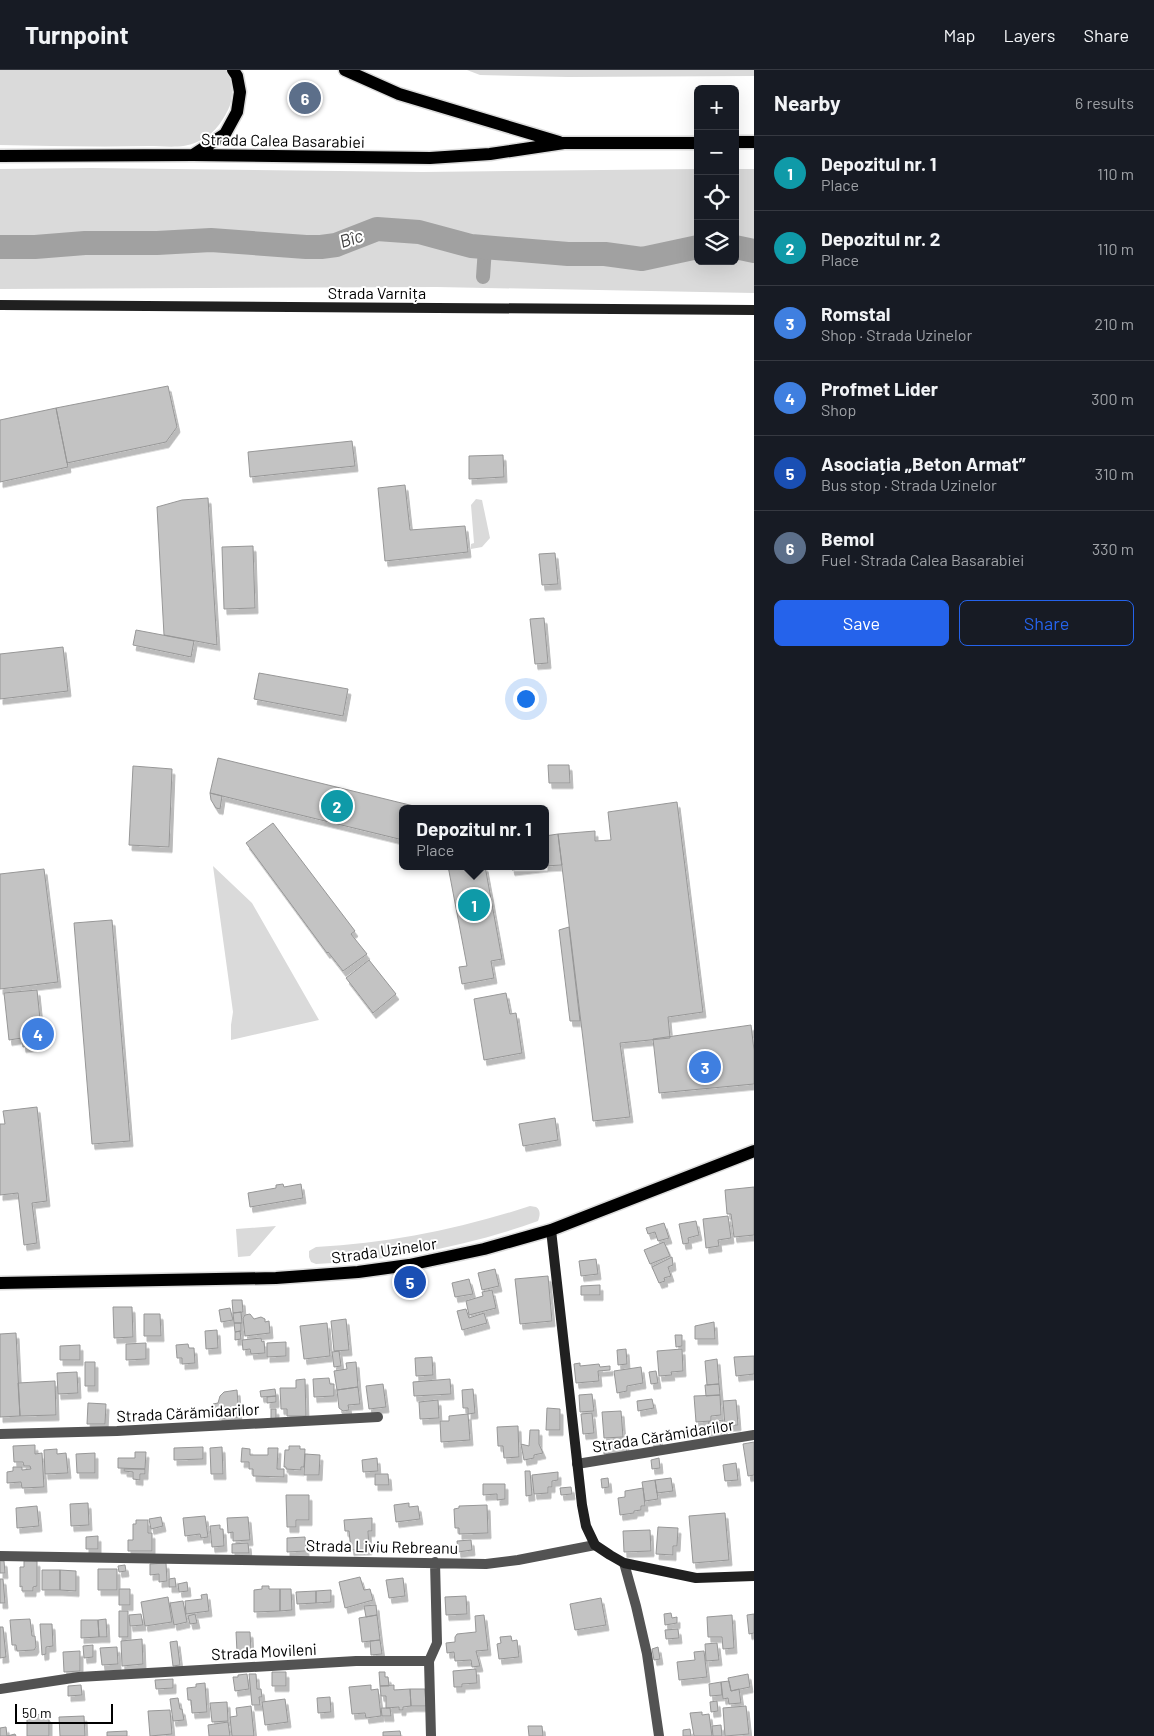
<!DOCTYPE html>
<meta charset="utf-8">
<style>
body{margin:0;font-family:Barlow,sans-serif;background:#242831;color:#f1f3f6}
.controls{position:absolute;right:15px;top:15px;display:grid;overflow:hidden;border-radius:8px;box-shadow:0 5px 20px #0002}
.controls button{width:45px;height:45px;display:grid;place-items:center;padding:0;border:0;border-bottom:1px solid #363941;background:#171b24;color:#f1f3f6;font:25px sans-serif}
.scale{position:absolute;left:15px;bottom:12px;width:98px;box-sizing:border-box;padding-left:5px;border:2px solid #000;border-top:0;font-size:14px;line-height:18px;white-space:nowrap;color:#000;-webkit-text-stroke:4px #fff;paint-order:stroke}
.you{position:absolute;left:525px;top:628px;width:18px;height:18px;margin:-12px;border:4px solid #fff;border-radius:50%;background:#1a73e8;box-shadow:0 0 0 8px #1a73e833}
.badge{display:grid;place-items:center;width:32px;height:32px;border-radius:50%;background:#2563eb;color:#fff;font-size:16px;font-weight:700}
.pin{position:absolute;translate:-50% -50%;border:2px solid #fff;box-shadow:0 1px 5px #0006}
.popup{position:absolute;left:399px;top:735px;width:150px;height:65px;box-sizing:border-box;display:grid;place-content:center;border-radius:8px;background:#171b24;filter:drop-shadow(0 1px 4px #0005);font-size:16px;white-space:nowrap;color:#9ea1a6}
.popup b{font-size:19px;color:#f1f3f6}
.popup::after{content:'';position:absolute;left:50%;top:100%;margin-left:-10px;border:10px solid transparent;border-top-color:#171b24}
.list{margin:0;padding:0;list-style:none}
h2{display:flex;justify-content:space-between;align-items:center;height:65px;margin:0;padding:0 20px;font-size:21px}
h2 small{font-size:16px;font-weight:400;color:#9ea1a6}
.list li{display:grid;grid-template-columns:32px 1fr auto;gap:15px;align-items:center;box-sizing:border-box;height:75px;padding:0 20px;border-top:1px solid #363941}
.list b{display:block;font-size:19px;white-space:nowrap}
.list p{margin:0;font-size:16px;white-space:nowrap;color:#9ea1a6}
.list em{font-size:16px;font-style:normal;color:#9ea1a6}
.actions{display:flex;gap:10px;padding:15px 20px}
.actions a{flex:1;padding:11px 0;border:1px solid #2563eb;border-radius:8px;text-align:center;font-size:18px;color:#2563eb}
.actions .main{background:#2563eb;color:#fff}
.icon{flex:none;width:28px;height:28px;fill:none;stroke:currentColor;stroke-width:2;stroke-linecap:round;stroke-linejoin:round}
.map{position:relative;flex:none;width:754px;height:1666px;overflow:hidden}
header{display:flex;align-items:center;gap:30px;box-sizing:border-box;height:70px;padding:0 25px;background:#171b24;border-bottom:1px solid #363941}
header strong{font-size:24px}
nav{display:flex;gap:28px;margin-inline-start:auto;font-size:18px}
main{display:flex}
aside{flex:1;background:#171b24}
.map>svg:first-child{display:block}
.green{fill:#dadada}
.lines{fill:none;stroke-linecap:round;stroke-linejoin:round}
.canal{stroke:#a1a1a1;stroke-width:14}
.river{stroke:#a1a1a1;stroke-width:24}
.building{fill:#c3c3c3;stroke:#979797;filter:url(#shadow)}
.primary-casing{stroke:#dbdbdb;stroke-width:15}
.street{stroke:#535353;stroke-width:10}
.secondary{stroke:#202020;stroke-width:10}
.primary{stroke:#000;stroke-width:12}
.labels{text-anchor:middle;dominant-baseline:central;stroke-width:4;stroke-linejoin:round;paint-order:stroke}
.street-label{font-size:16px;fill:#000;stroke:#fff}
.water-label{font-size:18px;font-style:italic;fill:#424242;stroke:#fff}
</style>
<header>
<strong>Turnpoint</strong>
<nav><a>Map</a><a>Layers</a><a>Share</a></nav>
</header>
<main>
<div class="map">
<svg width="754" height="1666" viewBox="0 0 754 1666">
<defs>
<filter id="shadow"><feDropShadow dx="3" dy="5.5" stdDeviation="0" flood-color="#0004"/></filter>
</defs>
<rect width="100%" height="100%" fill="#fff"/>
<path class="green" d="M0 0H227C233 11 234 28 228 40 221 54 212 66 197 72 183 79 164 76 148 76 99 77 49 76 0 75Z
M467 0H754V6L568 7 480 5Z
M92 98 423 102 698 99V191H735V99H754V223L437 217 0 219V99Z
M476 429 482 430 490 468 482 477 471 479V474L474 473 471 435Z
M213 796 252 833 319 950 231 970V955L233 942Z
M530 1136 536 1137C541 1140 540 1146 538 1151 466 1177 392 1190 316 1194L311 1192 309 1187V1181L316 1177C390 1173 460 1159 530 1136Z
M276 1156 250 1186 238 1187 236 1159Z"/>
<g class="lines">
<path class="canal" d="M483 207 485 178"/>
<path class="river" d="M0 177H35L85 173H157L211 170 306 177H321L336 175 377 159 419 162 471 176 568 184H605L642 189 698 177
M735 177 754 181"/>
</g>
<path class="building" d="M168 316 177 357 166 372 67 393 56 338Z
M56 338 68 397 0 412V350Z
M352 371 355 396 250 407 248 382Z
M503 385 504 407 469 409V386Z
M405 415 410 460 465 456 468 482 385 491 378 418Z
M208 428 217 575 164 565 157 437 182 430Z
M253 476 255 538 224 539 222 477Z
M555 483 558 514 542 515 539 484Z
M544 548 548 593 535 594 530 549Z
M136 560 194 571 191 587 133 575Z
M63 577 68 621 0 629V584Z
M259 603 348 619 343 646 254 629Z
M218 688 426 739H403V770L210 723Z
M548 695H569L570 713H549Z
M133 696 172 699 169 777 129 775Z
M210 723 222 726 220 739 216 738 211 730Z
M677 732 703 942 668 947 670 968 620 973 630 1047 593 1051 558 764 595 761V771L611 770 608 742Z
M273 753 355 861 351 864 367 884 343 901 328 882 327 883 246 773Z
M558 764 562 795 545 796V766Z
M448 796H485L502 889 491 891 494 908 462 914 459 897 467 896Z
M511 796H545L512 800Z
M44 799 58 912 0 919V804Z
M112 850 130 1071 92 1074 74 853Z
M569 857 580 951H570L559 860Z
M369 890 396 924 373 943 346 908Z
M37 920 42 968 38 969 39 975 23 977 22 968 9 970 4 923Z
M506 923 510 944 516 943 522 983 484 990 474 929Z
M751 955 754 980V1014L659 1023 653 969Z
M37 1037 47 1131 32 1133 37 1173 24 1175 18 1123 0 1125V1054H5L3 1041Z
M555 1048 558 1070 523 1076 519 1054Z
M283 1114 284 1117 301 1114 303 1128 250 1137 248 1123 276 1118V1115Z
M754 1117V1165L734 1167 731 1144H727L725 1120Z
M728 1146 731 1168 718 1170 719 1176 706 1178 703 1149Z
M696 1151 699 1165 688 1168 689 1173 683 1174 679 1154Z
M664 1153 669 1168 658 1171 655 1162 648 1164 646 1158Z
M664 1172 670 1186 650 1194 644 1180Z
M672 1187 673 1195 668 1197 671 1206 664 1208 665 1211 659 1213 652 1197Z
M596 1189 598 1204 581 1206 579 1191Z
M495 1199 499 1216 482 1220 478 1203Z
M548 1206 552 1251 520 1254 515 1209Z
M469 1209 473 1224 455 1227 452 1213Z
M600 1215V1225H581V1216Z
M492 1220 496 1238 469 1245 466 1231 483 1226 482 1222Z
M232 1230H242L243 1242 233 1243Z
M113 1237H132L133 1267 114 1268Z
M230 1238 233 1250 221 1252 219 1240Z
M466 1239 469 1248 484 1243 487 1253 462 1260 457 1241Z
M241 1242 242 1253H234L233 1243Z
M144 1244H160L161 1266H144Z
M250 1244 254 1249 261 1247 265 1249V1252L269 1251 270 1263 245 1266 243 1248 245 1245Z
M346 1249 349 1280 334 1281 331 1251Z
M714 1252 715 1269H695V1256Z
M234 1253H241V1261L235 1262Z
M327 1253 330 1286 304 1289 300 1256Z
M217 1260 218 1278 206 1279 205 1261Z
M240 1261 241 1269 235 1270V1262Z
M16 1263 20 1346 0 1347V1264Z
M675 1265H682V1276L676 1277Z
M261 1268 262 1272 264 1271 265 1283 251 1284 250 1279 243 1280 242 1270Z
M286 1272V1286L267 1287V1273Z
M146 1273V1289L126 1290V1274Z
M188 1274 189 1278H194L195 1293 182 1294V1288H177L176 1275Z
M80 1275V1290H60V1276Z
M626 1279 627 1294 618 1295 617 1280Z
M682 1279 683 1301 671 1302 672 1305 659 1306 657 1281Z
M339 1281 341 1296 334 1297 332 1282Z
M754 1286V1304L736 1306 734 1287Z
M432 1287 433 1305 416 1306 415 1288Z
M717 1289 719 1314 707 1315 705 1291Z
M85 1292H95V1316H85Z
M356 1292 358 1317 337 1320 334 1301 347 1299 346 1293Z
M580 1293V1296L599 1294 600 1297 610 1296V1300L598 1301 599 1311 576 1313 574 1294Z
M641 1297 643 1313 627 1316V1321L617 1323 614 1301Z
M656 1301 658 1313 651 1314 649 1302Z
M77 1302 78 1323 58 1324 57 1303Z
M329 1308 330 1314H334V1326L314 1327 313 1309Z
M305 1309 306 1346H287V1339H281L280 1318H296V1310Z
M450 1309 451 1324 414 1326 413 1312Z
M55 1311 56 1345 20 1346 18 1313Z
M383 1314 386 1337 369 1339 366 1316Z
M719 1314 720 1325 706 1326 705 1315Z
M358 1317 360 1334 348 1335 349 1340 343 1341 339 1338 337 1320Z
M275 1319 276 1326 261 1327 260 1321Z
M473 1319 475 1343 468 1344V1338H463L462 1320Z
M237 1320 239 1347 219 1349V1340H214L213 1334 218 1333 220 1326 224 1322Z
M592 1324 594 1341 580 1342 579 1325Z
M720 1325 721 1345 711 1346V1351L696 1352 694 1326Z
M276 1326V1332L267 1333V1327Z
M652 1329 654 1338 638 1341 637 1331Z
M438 1330 439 1348 420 1349 419 1332Z
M736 1330 738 1355 725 1356 723 1331Z
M88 1333 106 1334 105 1354H87Z
M547 1338 560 1339V1360H546Z
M271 1339H276V1349H271Z
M621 1341 623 1367 604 1368 602 1342Z
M592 1343 594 1363 583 1364 581 1344Z
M468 1344 470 1370 441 1372 440 1351H449V1346Z
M723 1350 725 1365 710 1368 708 1352Z
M518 1356 519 1387 504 1388 503 1376H498L497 1357Z
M530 1360H539V1374L543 1383 534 1385V1388L524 1390 521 1374 529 1376Z
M659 1367 661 1376 654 1377 653 1368Z
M754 1372V1405L748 1406 743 1374Z
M626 1374 627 1383 604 1384V1375Z
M35 1375V1384L42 1383 44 1417 22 1418 21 1412 7 1413V1402L13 1401V1397H22V1400L31 1399 30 1396H24L23 1392H14L13 1376Z
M289 1376H300V1379H305L304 1397H301V1400L286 1399V1397H284L285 1380H289Z
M203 1377V1389L174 1390V1378Z
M222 1377 223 1404H211L210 1378Z
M242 1378 250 1379V1385H268V1378H278L277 1399H284V1407L253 1406V1399H249V1392H241Z
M57 1379V1384L66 1383 68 1403 45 1404 44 1380Z
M135 1382H146L145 1399 118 1398V1388H135Z
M95 1383V1403H77L76 1384Z
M305 1384 320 1385 319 1405H304Z
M377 1388 378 1401 363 1402 362 1390Z
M659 1388 660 1398 652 1399 651 1390Z
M736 1393 738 1410 725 1411 723 1395Z
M124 1399H145V1404H140V1410L133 1409V1402L124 1401Z
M525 1401H530L532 1425 526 1426Z
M558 1402V1410L552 1411V1417H548V1423L534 1424 532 1405Z
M375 1404H388L389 1415H375Z
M608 1408 609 1417 602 1418 601 1409Z
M671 1408 673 1421 657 1423 655 1410Z
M655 1410 658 1429 645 1431 642 1412Z
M483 1414H505V1429L497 1430V1424L483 1425Z
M571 1417 572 1424 561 1425 560 1418Z
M643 1418 645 1436H641V1440L634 1441V1443L620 1445 618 1428 625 1427V1421Z
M286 1425H309V1450H296V1457H287Z
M88 1433 89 1455 71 1456 70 1434Z
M409 1433V1437L418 1436 420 1449 396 1452 394 1435Z
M487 1435 488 1463 459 1464V1458H455L454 1439 459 1438V1436Z
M37 1436 39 1456 17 1458 16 1438Z
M725 1443 729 1490 693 1493 689 1446Z
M205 1446 208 1467 201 1468 200 1464 185 1466 183 1448Z
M161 1447 163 1456 151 1459 149 1449Z
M248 1447 250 1470 233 1471V1462L228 1463 227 1448Z
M372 1448V1461H368L369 1479 351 1480 349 1461H345L344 1450Z
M136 1450H148V1463H152V1481H128V1470H133V1454H136Z
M220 1455V1459H223L224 1476 212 1477 210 1456Z
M658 1457 678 1458 677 1476H673V1485L656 1484Z
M650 1460 651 1481 624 1482 623 1461Z
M98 1466V1479H86V1467Z
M305 1467 306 1481 287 1482V1468Z
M471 1470 472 1480 458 1482 457 1471Z
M248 1473 249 1483H232V1474Z
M0 1491H4L5 1503H0Z
M24 1491H37V1516L33 1517V1521H22V1516L20 1517V1497H24Z
M166 1493 167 1511 159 1512V1504L150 1505V1494Z
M125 1495 126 1501 119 1502 118 1496Z
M98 1499H117V1520H98Z
M42 1500H60V1520H42Z
M60 1500 76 1501V1521L60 1520Z
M360 1507 364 1520 370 1519 373 1530 345 1538 339 1512Z
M175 1508 176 1517H169V1509Z
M403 1508 405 1526 389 1528 386 1510Z
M0 1509H3L5 1533H0Z
M187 1512 188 1521 179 1522 178 1514Z
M262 1516H269V1519H280V1541L254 1542V1520L262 1519Z
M119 1519H130V1535H119Z
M280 1519H291L292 1540 280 1541Z
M331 1520V1532L316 1533V1521Z
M316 1521V1533L297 1534 296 1522Z
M207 1524 209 1541 186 1544 185 1531 202 1529 201 1525Z
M466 1526 467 1544 446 1545 445 1527Z
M168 1527 172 1552 145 1556 141 1532Z
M601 1528 606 1555 575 1560 570 1534Z
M183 1531 187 1552 174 1555 170 1533Z
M376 1535 377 1545 366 1547 364 1536Z
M119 1541H128V1567H119Z
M671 1543 672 1548 677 1547V1553L665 1555 664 1544Z
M141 1544 143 1555 130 1556 129 1545Z
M195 1544 197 1553 190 1554 188 1546Z
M754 1544V1563L749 1564 747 1545Z
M377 1545 380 1570 362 1572 359 1548Z
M484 1545 488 1580 476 1581 480 1596 472 1597 471 1590 455 1591 454 1582 447 1583 446 1573 455 1572V1567L457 1564 476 1562 475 1546Z
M732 1545 734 1578 723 1579 722 1567H708L707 1547Z
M30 1549 32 1566H35L36 1577 34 1580 17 1581 16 1575H12L10 1550Z
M106 1549 107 1567H99L98 1550Z
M81 1550H98L99 1567 81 1568Z
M40 1554H52L53 1576 46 1577V1584L42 1585Z
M0 1557H3L6 1587 0 1588Z
M678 1559 679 1568 666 1569 665 1560Z
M236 1562H250L251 1582H237Z
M511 1566 512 1571 517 1570 519 1587 499 1589 497 1574 501 1573 500 1567Z
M142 1569 143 1594 122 1596 121 1571Z
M380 1570 382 1584 371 1585 370 1571Z
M177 1571 180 1595 173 1596 170 1572Z
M717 1573 719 1590 706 1591 705 1574Z
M93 1575V1587L84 1588 83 1576Z
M117 1577 118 1594 102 1595 100 1578Z
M658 1577 660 1589 654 1590 652 1579Z
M80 1581V1601L64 1602 63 1582Z
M704 1581 707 1607 679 1610 677 1592 695 1590 694 1582Z
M476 1599 477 1613 462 1614V1617H454L453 1601Z
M272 1602H286V1616H272Z
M379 1602H385V1607H388L389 1616H380Z
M247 1604 249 1619 235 1621 233 1607H238V1605Z
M249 1604H256L257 1619H261L262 1627H259L260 1635H252Z
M748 1604 750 1617 731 1621 728 1608Z
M173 1609V1618L156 1619 155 1610Z
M729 1611 731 1621 739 1619 741 1633 729 1634 728 1628 723 1629 721 1612Z
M721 1612 722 1625 710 1626 709 1614Z
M205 1613 207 1642 192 1643 191 1630H188L187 1618 196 1617V1614Z
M81 1615 82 1625 68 1626V1616Z
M371 1615V1620L378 1619 381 1646 366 1648 365 1643 352 1644 349 1617Z
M394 1615V1620L410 1619 411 1636 403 1637V1640H399V1637L386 1638V1626H381L380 1616Z
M410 1619H425L426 1636H411Z
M330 1627 331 1642 318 1643 317 1628Z
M178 1628 180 1639H182L184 1650 173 1651 170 1629Z
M285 1629 288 1652 265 1655 262 1632Z
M717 1631 718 1641 711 1642 710 1632Z
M227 1632 228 1651 212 1652 210 1633Z
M251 1636 254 1666H232L230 1647 237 1646 236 1638Z
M746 1636 749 1664 725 1666 723 1638Z
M381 1638H390L391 1646H382Z
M170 1640 172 1664 150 1666 148 1641Z
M702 1642V1645L709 1644 712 1666H694L690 1643Z
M44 1643 49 1648V1666H27V1647H36L39 1644Z
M84 1646 85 1666H60L59 1647Z
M228 1652 230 1666H209L208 1655Z
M721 1655 722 1666H713L712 1656Z
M528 1656H542L543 1666H529Z
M6 1657 7 1666 15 1664 16 1666H0V1658Z
M690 1659 691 1666H683V1660Z
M127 1661V1666H107V1662Z
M400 1661 401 1666H383V1662Z"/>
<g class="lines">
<defs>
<path id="primary" d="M345 0 399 24 559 72
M735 72H754
M193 85 225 64 237 42 240 22 237 6 233 0
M0 86 193 85 430 88 490 84 564 73H698
M0 1213 276 1208 358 1202 409 1195 484 1179 551 1160 754 1081"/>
</defs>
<use href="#primary" class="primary-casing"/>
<path class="street" d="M0 1364 117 1361 378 1347
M577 1394 754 1365
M0 1486 486 1494 518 1490 595 1475
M624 1493 636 1536 647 1584 659 1666
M0 1619 79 1607 356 1591H429
M431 1666 429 1591 437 1573 435 1492"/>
<path class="secondary" d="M0 235 754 240
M551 1160 582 1435 586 1456 595 1475 610 1485 624 1493 696 1508 754 1506"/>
<use href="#primary" class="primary"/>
</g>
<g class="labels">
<g class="street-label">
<text transform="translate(283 70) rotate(1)">Strada Calea Basarabiei</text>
<text x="377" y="222">Strada Varnița</text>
<text transform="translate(384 1180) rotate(-8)">Strada Uzinelor</text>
<text transform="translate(188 1342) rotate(-3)">Strada Cărămidarilor</text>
<text transform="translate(663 1365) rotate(-9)">Strada Cărămidarilor</text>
<text transform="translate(382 1476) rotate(1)">Strada Liviu Rebreanu</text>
<text transform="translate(264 1581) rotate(-3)">Strada Movileni</text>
</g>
<g class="water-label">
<text transform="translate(351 168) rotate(-18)">Bîc</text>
</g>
</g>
</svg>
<div class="controls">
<button>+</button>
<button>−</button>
<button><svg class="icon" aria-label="locate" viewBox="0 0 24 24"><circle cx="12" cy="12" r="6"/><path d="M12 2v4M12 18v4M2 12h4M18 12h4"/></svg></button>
<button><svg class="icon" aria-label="layers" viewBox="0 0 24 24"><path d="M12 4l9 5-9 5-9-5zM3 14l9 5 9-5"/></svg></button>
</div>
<div class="scale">50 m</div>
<div class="you"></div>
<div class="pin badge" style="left:474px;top:835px;background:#0f9aa8">1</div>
<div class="popup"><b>Depozitul nr. 1</b>Place</div>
<div class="pin badge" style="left:337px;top:736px;background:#0f9aa8">2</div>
<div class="pin badge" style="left:705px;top:997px;background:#3f7fe0">3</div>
<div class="pin badge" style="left:38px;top:964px;background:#3f7fe0">4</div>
<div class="pin badge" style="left:410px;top:1212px;background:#1a4fb4">5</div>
<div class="pin badge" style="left:305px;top:28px;background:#5c6f8a">6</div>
</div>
<aside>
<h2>Nearby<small>6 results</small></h2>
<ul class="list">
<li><span class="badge" style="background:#0f9aa8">1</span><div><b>Depozitul nr. 1</b><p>Place</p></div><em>110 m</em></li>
<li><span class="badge" style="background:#0f9aa8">2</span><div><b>Depozitul nr. 2</b><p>Place</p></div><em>110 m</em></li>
<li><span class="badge" style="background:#3f7fe0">3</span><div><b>Romstal</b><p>Shop · Strada Uzinelor</p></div><em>210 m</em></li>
<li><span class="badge" style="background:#3f7fe0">4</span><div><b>Profmet Lider</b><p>Shop</p></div><em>300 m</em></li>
<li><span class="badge" style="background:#1a4fb4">5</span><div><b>Asociația „Beton Armat”</b><p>Bus stop · Strada Uzinelor</p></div><em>310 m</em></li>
<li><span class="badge" style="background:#5c6f8a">6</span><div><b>Bemol</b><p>Fuel · Strada Calea Basarabiei</p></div><em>330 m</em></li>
</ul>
<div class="actions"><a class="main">Save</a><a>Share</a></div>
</aside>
</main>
